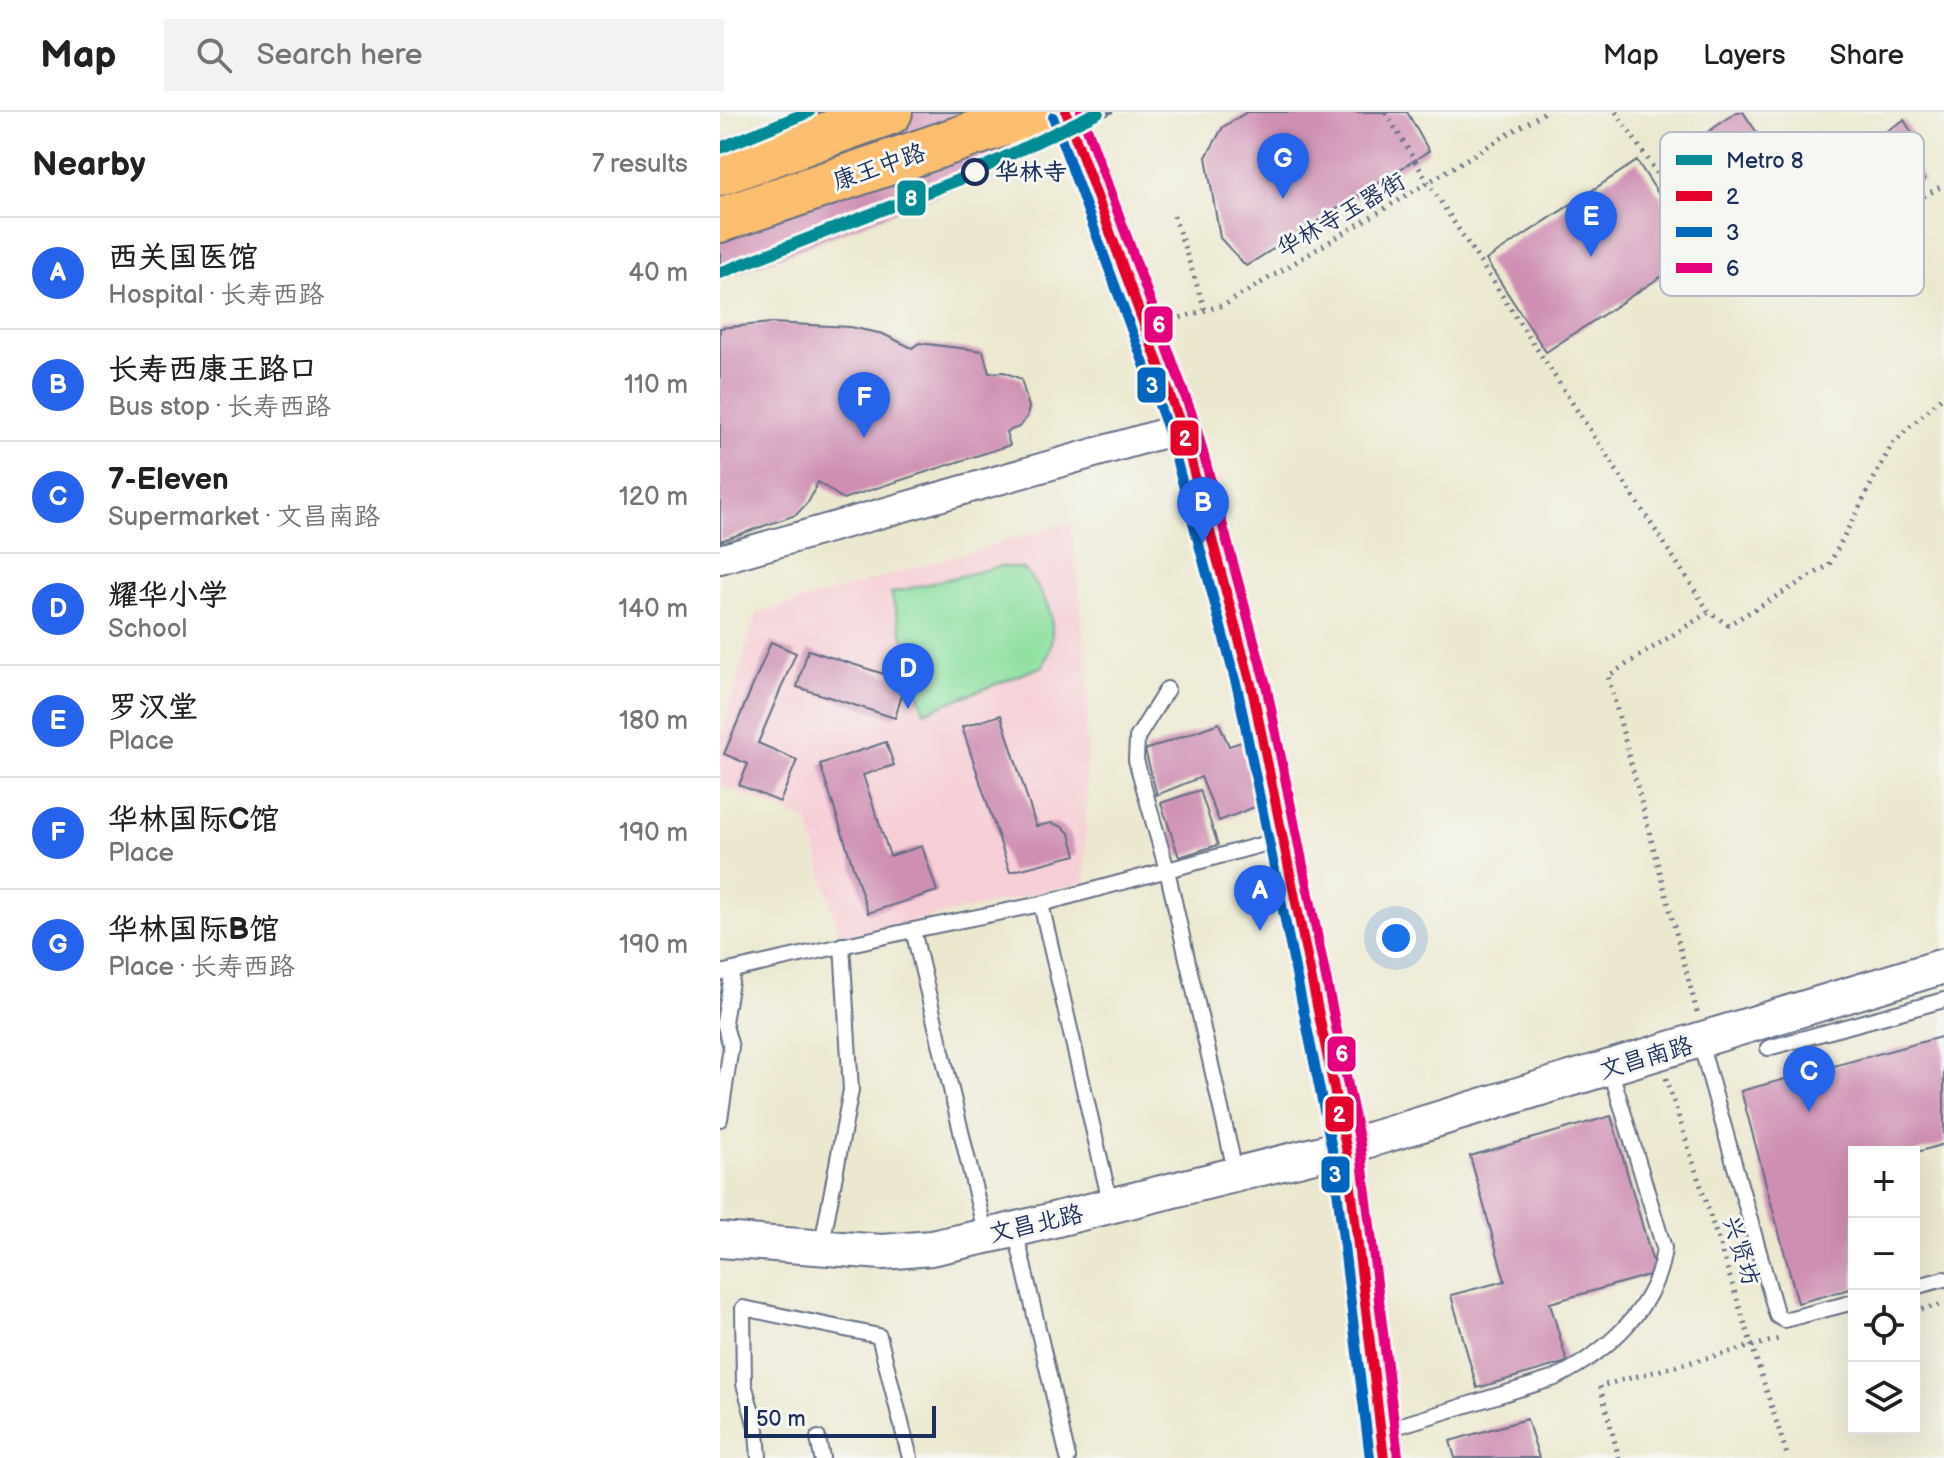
<!DOCTYPE html>
<meta charset="utf-8">
<style>
body{margin:0;font-family:"Balsamiq Sans","LXGW WenKai TC",sans-serif;background:#f2f2f2;color:#202124}
.controls{position:absolute;right:24px;bottom:24px;display:grid;overflow:hidden;border-radius:0px;box-shadow:0 8px 32px #0002}
.controls button{width:72px;height:72px;display:grid;place-items:center;padding:0;border:0;border-bottom:2px solid #e0e0e0;background:#fff;color:#202124;font:40px sans-serif}
.scale{position:absolute;left:24px;bottom:20px;width:192px;box-sizing:border-box;padding-left:8px;border:4px solid #1b2f5e;border-top:0;font-size:22px;line-height:28px;white-space:nowrap;color:#1b2f5e;-webkit-text-stroke:6px #f6f6f2;paint-order:stroke}
.you{position:absolute;left:676px;top:826px;width:28px;height:28px;margin:-20px;border:6px solid #fff;border-radius:50%;background:#1a73e8;box-shadow:0 0 0 12px #1a73e833}
.badge{display:grid;place-items:center;width:52px;height:52px;border-radius:50%;background:#2563eb;color:#fff;font-size:26px;font-weight:700}
.pin{position:absolute;translate:-50% -66px;filter:drop-shadow(0 2px 4px #0008)}
.pin::after{content:'';position:absolute;top:42px;width:28px;height:24px;background:inherit;clip-path:polygon(0 0,100% 0,50% 100%)}
.list{margin:0;padding:0;list-style:none}
h2{display:flex;justify-content:space-between;align-items:center;height:104px;margin:0;padding:0 32px;font-size:34px}
h2 small{font-size:26px;font-weight:400;color:#757577}
.list li{display:grid;grid-template-columns:52px 1fr auto;gap:24px;align-items:center;box-sizing:border-box;height:112px;padding:0 32px;border-top:2px solid #e0e0e0}
.list b{display:block;font-size:30px;white-space:nowrap}
.list p{margin:0;font-size:26px;white-space:nowrap;color:#757577}
.list em{font-size:26px;font-style:normal;color:#757577}
.icon{flex:none;width:44px;height:44px;fill:none;stroke:currentColor;stroke-width:2;stroke-linecap:round;stroke-linejoin:round}
.map{position:relative;flex:none;width:1224px;height:1346px;overflow:hidden}
header{display:flex;align-items:center;gap:48px;box-sizing:border-box;height:112px;padding:0 40px;background:#fff;border-bottom:2px solid #e0e0e0}
header strong{font-size:38px}
nav{display:flex;gap:44px;margin-inline-start:auto;font-size:28px}
.search{width:560px;height:72px;background:#f2f2f2;display:flex;align-items:center;gap:20px;box-sizing:border-box;padding:0 28px;border-radius:0px;color:#757577;font-size:30px}
main{display:flex}
aside{flex:1;background:#fff}
.map>svg:first-child{display:block}
.built{fill:#f6cfd6}
.green{fill:#8ee0a0;stroke:#54887f;stroke-width:2}
.building{fill:#cf8fb2}
.lines{fill:none;stroke-linecap:round;stroke-linejoin:round}
.service-casing{stroke:#647086;stroke-width:18}
.minor-casing{stroke:#647086;stroke-width:32}
.tertiary-casing{stroke:#647086;stroke-width:38}
.primary-casing{stroke:#647086;stroke-width:48}
.path{stroke:#647086;stroke-width:5;stroke-dasharray:2 6;stroke-linecap:butt}
.service{stroke:#fff;stroke-width:14}
.minor{stroke:#fff;stroke-width:28}
.tertiary{stroke:#fff;stroke-width:34}
.primary{stroke:#fbbd6e;stroke-width:44}
.bus-1-casing{stroke:#f6f6f2;stroke-width:16}
.bus-2-casing{stroke:#f6f6f2;stroke-width:16}
.bus-3-casing{stroke:#f6f6f2;stroke-width:16}
.bus-1{stroke:#e4002b;stroke-width:10}
.bus-2{stroke:#0065bd;stroke-width:10}
.bus-3{stroke:#e5007d;stroke-width:10}
.metro-1-casing{stroke:#f6f6f2;stroke-width:18}
.metro-1{stroke:#008c95;stroke-width:12}
.stop-dot{fill:#f6f6f2;stroke:#1b2f5e;stroke-width:4}
.labels{text-anchor:middle;dominant-baseline:central;stroke-width:6;stroke-linejoin:round;paint-order:stroke}
.street-label{font-size:24px;fill:#1b2f5e;stroke:#f6f6f2}
.stop-label{font-size:24px;font-weight:bold;fill:#1b2f5e;stroke:#f6f6f2;text-anchor:start}
.key{fill:#f6f6f2;stroke:#b4bac6;stroke-width:2}
.key-label{font-size:22px;fill:#1b2f5e}
.line-badge{stroke:#f6f6f2;stroke-width:3}
.badge-label{font-size:22px;text-anchor:middle;font-weight:bold;fill:#fff}
</style>
<header>
<strong>Map</strong>
<div class="search"><svg class="icon" aria-label="search" viewBox="0 0 24 24"><circle cx="10" cy="10" r="6"/><path d="M15 15l6 6"/></svg>Search here</div>
<nav><a>Map</a><a>Layers</a><a>Share</a></nav>
</header>
<main>
<aside>
<h2>Nearby<small>7 results</small></h2>
<ul class="list">
<li><span class="badge">A</span><div><b>西关国医馆</b><p>Hospital · 长寿西路</p></div><em>40 m</em></li>
<li><span class="badge">B</span><div><b>长寿西康王路口</b><p>Bus stop · 长寿西路</p></div><em>110 m</em></li>
<li><span class="badge">C</span><div><b>7-Eleven</b><p>Supermarket · 文昌南路</p></div><em>120 m</em></li>
<li><span class="badge">D</span><div><b>耀华小学</b><p>School</p></div><em>140 m</em></li>
<li><span class="badge">E</span><div><b>罗汉堂</b><p>Place</p></div><em>180 m</em></li>
<li><span class="badge">F</span><div><b>华林国际C馆</b><p>Place</p></div><em>190 m</em></li>
<li><span class="badge">G</span><div><b>华林国际B馆</b><p>Place · 长寿西路</p></div><em>190 m</em></li>
</ul>
</aside>
<div class="map">
<svg width="1224" height="1346" viewBox="0 0 1224 1346">
<rect width="100%" height="100%" fill="#f6f6f2"/>
<filter id="ink" filterUnits="userSpaceOnUse"><feTurbulence type="fractalNoise" baseFrequency=".0125" numOctaves="2"/><feDisplacementMap in="SourceGraphic" scale="16" xChannelSelector="R" yChannelSelector="G"/><feConvolveMatrix kernelMatrix="1 2 1 2 8 2 1 2 1" color-interpolation-filters="sRGB"/></filter>
<filter id="wash" filterUnits="userSpaceOnUse"><feTurbulence type="fractalNoise" baseFrequency=".006" numOctaves="4" result="noise"/><feDisplacementMap in="SourceGraphic" scale="32" xChannelSelector="R" yChannelSelector="G"/><feGaussianBlur stdDeviation="1.8" result="paint"/><feColorMatrix in="noise" values="0 0 0 0 0 0 0 0 0 0 0 0 0 0 0 0 0 1.4 0 .05"/><feComposite in="paint" operator="in"/></filter>
<g filter="url(#wash)">
<rect width="100%" height="100%" fill="#ece8cf"/>
<path class="built" d="M352 410 368 566 365 771 121 825 87 708 0 673V629L36 502Z"/>
<path class="green" d="M281 454 304 457C330 488 342 516 323 554L204 600 171 481Z"/>
<g id="blocks">
<path class="building" d="M72 0H393L224 81 0 168V29Z
M527 0H687L709 39 526 154 500 126 486 45 503 15Z
M1017 0H1023L1070 70 1000 118 950 46Z
M1184 8 1194 24 1182 31 1204 68 1187 78 1155 26Z
M917 49 977 141 826 240 766 148Z
M51 211 130 215 163 222 192 236 199 231 263 239 269 261 284 260 301 267 309 295 307 305 299 315 286 320 290 333 123 387 98 370 89 389 76 403 0 429V216Z
M51 530 76 541 38 631 77 648 60 690 19 673 28 652 4 642Z
M88 538 186 569 175 606 77 575Z
M281 603 316 714 332 711 343 715 350 722 356 743 290 760 242 615Z
M499 611 509 634 521 630 545 691 499 709 481 665 437 683 425 638Z
M166 630 174 653 143 663 170 744 202 734 217 779 148 801 100 652Z
M480 678 498 733 459 745 441 691Z
M1224 924V1032L1194 1041 1134 1040V1176L1078 1191 1021 979Z
M891 1004 936 1161 830 1191 847 1250 757 1276 731 1183 785 1169 750 1044Z
M807 1307 819 1346H735L730 1329Z"/>
</g>
</g>
<g filter="url(#ink)">
<use href="#blocks" fill-opacity="0" stroke="#647086" stroke-width="2"/>
<g class="lines">
<defs>
<path id="service" d="M447 577 417 626 416 648 447 758 516 1063
M321 792 391 1094
M193 818 266 1124
M0 861 193 818 321 792 563 727
M980 930 1057 1204 1064 1208 1134 1190
M1048 936 1224 888
M0 1007 11 935 4 910 13 858
M295 1117 348 1346
M101 1137 131 978 122 833
M1194 1175 1224 1167
M662 1319 835 1266C887 1240 937 1196 944 1136L890 956
M98 1326 102 1346
M39 1346 37 1318 24 1272 23 1196 159 1224 190 1346"/>
<path id="minor" d="M0 447 462 316"/>
<path id="tertiary" d="M346 0 462 316 532 576 626 1035 664 1346
M0 1128 163 1140 211 1136 285 1120 626 1035 1224 854"/>
<path id="primary" d="M0 61 170 0
M0 108 318 0"/>
</defs>
<use href="#service" class="service-casing"/>
<use href="#minor" class="minor-casing"/>
<use href="#tertiary" class="tertiary-casing"/>
<use href="#primary" class="primary-casing"/>
<path class="path" d="M896 0 990 140 1144 37 1191 91 1224 73
M666 1 709 72 989 500 1008 513 1109 453 1172 332 1224 283
M454 104 485 198
M453 208 506 192 825 0
M977 900 888 564 989 500
M946 966 1068 1346
M1194 1199 1224 1192
M899 1346 880 1274 1059 1227"/>
<use href="#service" class="service"/>
<use href="#minor" class="minor"/>
<use href="#tertiary" class="tertiary"/>
<use href="#primary" class="primary"/>
<defs>
<path id="bus-1" d="M346 0 462 316 532 576 626 1035 664 1346"/>
<path id="bus-2" d="M333 5 449 320 518 579 612 1037 650 1346"/>
<path id="bus-3" d="M361 0 475 311 546 573 640 1032 678 1344"/>
</defs>
<use href="#bus-1" class="bus-1-casing"/>
<use href="#bus-2" class="bus-2-casing"/>
<use href="#bus-3" class="bus-3-casing"/>
<use href="#bus-1" class="bus-1"/>
<use href="#bus-2" class="bus-2"/>
<use href="#bus-3" class="bus-3"/>
<defs>
<path id="metro-1" d="M0 36 89 0
M0 161 238 68 378 0"/>
</defs>
<use href="#metro-1" class="metro-1-casing"/>
<use href="#metro-1" class="metro-1"/>
</g>
</g>
<circle class="stop-dot" cx="255" cy="60" r="12"/>
<g class="labels">
<g class="street-label">
<text transform="translate(159 55) rotate(-19)">康王中路</text>
<text transform="translate(621 103) rotate(-30)">华林寺玉器街</text>
<text transform="translate(926 946) rotate(-16)">文昌南路</text>
<text transform="translate(316 1112) rotate(-13)">文昌北路</text>
<text transform="translate(1021 1139) rotate(72)">兴贤坊</text>
</g>
<g class="stop-label">
<text x="275" y="60">华林寺</text>
</g>
</g>
<rect x="940" y="20" width="264" height="164" rx="12" class="key"/>
<rect x="956" y="43" width="36" height="10" fill="#008c95"/>
<rect x="956" y="79" width="36" height="10" fill="#e4002b"/>
<rect x="956" y="115" width="36" height="10" fill="#0065bd"/>
<rect x="956" y="151" width="36" height="10" fill="#e5007d"/>
<g class="key-label">
<text x="1006" y="56">Metro 8</text>
<text x="1006" y="92">2</text>
<text x="1006" y="128">3</text>
<text x="1006" y="164">6</text>
</g>
<g class="line-badge">
<rect x="176" y="67" width="31" height="38" rx="8" fill="#008c95"/>
<rect x="423" y="193" width="31" height="39" rx="8" fill="#e5007d"/>
<rect x="416" y="254" width="31" height="38" rx="8" fill="#0065bd"/>
<rect x="449" y="307" width="31" height="38" rx="8" fill="#e4002b"/>
<rect x="606" y="923" width="31" height="38" rx="8" fill="#e5007d"/>
<rect x="604" y="983" width="31" height="38" rx="8" fill="#e4002b"/>
<rect x="600" y="1043" width="31" height="39" rx="8" fill="#0065bd"/>
</g>
<g class="badge-label">
<text x="191" y="94">8</text>
<text x="439" y="220">6</text>
<text x="432" y="281">3</text>
<text x="465" y="334">2</text>
<text x="622" y="949">6</text>
<text x="619" y="1010">2</text>
<text x="615" y="1070">3</text>
</g>
</svg>
<div class="controls">
<button>+</button>
<button>−</button>
<button><svg class="icon" aria-label="locate" viewBox="0 0 24 24"><circle cx="12" cy="12" r="6"/><path d="M12 2v4M12 18v4M2 12h4M18 12h4"/></svg></button>
<button><svg class="icon" aria-label="layers" viewBox="0 0 24 24"><path d="M12 4l9 5-9 5-9-5zM3 14l9 5 9-5"/></svg></button>
</div>
<div class="scale">50 m</div>
<div class="you"></div>
<div class="pin badge" style="left:540px;top:819px">A</div>
<div class="pin badge" style="left:483px;top:431px">B</div>
<div class="pin badge" style="left:1089px;top:1000px">C</div>
<div class="pin badge" style="left:188px;top:597px">D</div>
<div class="pin badge" style="left:871px;top:145px">E</div>
<div class="pin badge" style="left:144px;top:326px">F</div>
<div class="pin badge" style="left:563px;top:87px">G</div>
</div>
</main>
